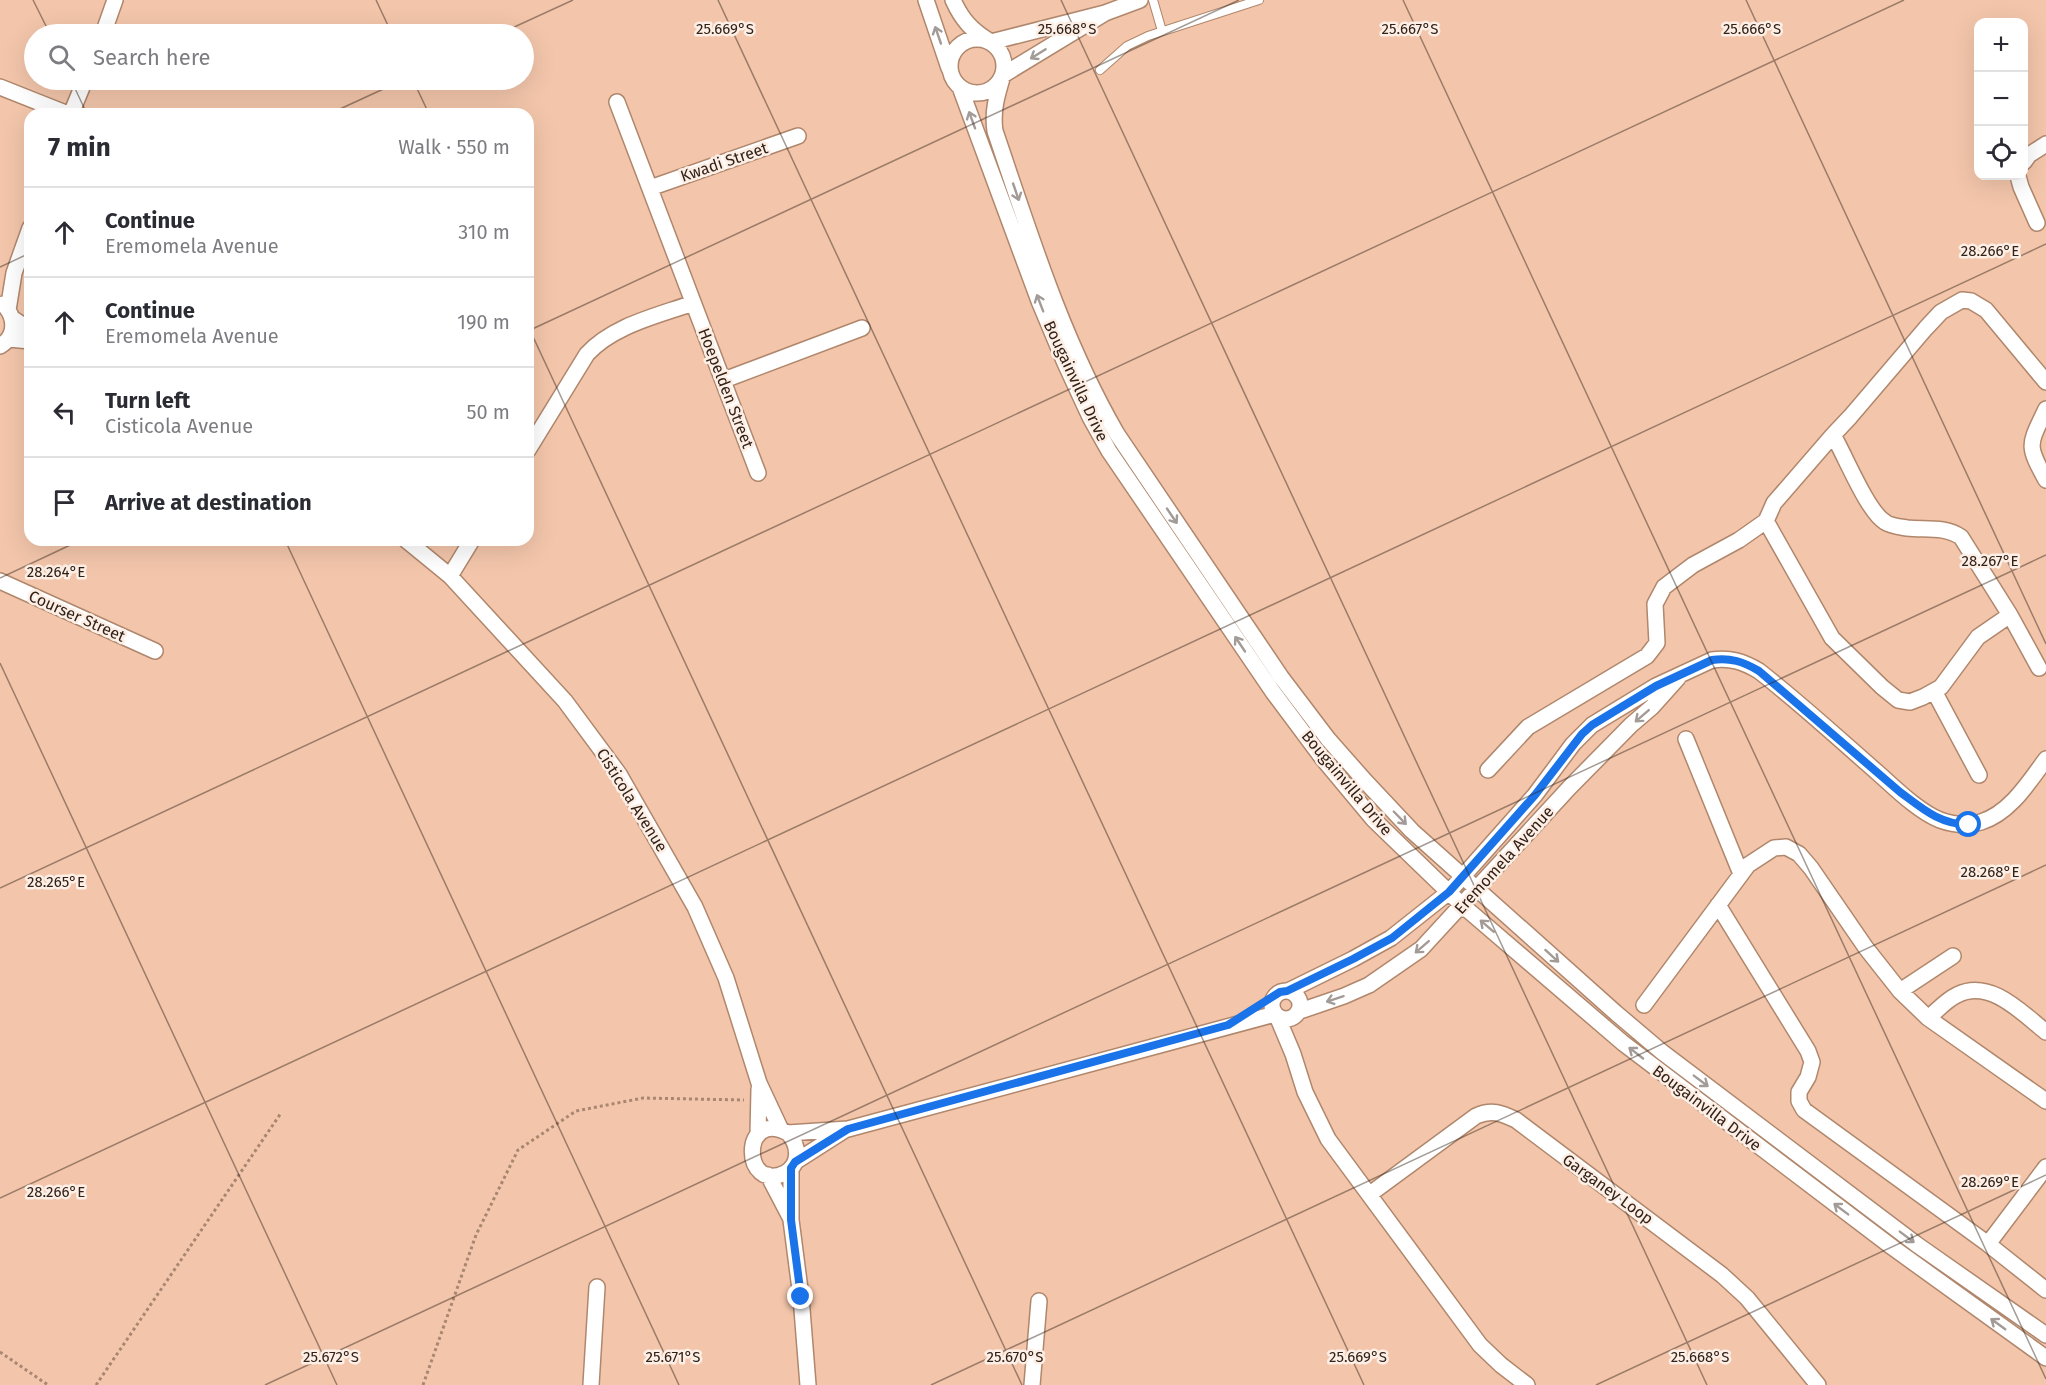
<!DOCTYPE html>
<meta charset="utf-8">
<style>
body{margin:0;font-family:"Fira Sans",sans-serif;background:#f2f2f3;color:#2b2b33}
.controls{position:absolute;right:18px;top:18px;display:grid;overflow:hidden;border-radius:12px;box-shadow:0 6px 24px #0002}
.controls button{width:54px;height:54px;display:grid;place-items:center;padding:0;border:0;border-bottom:2px solid #e1e1e2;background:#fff;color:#2b2b33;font:30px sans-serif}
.stop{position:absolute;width:18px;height:18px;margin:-14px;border:4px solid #1a73e8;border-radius:50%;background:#fff}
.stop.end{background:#1a73e8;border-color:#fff;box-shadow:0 2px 6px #0008}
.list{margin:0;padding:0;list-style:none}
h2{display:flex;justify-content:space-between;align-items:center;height:78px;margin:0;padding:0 24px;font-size:26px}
h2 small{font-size:20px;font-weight:400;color:#7c7c81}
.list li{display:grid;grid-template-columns:39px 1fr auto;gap:18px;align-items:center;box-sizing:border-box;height:90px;padding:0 24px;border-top:2px solid #e1e1e2}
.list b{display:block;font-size:22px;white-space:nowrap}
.list p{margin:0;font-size:20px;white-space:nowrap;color:#7c7c81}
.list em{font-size:20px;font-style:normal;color:#7c7c81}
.icon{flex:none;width:33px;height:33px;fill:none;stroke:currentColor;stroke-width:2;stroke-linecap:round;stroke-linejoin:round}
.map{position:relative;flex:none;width:2046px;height:1385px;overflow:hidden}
.search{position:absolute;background:#fff;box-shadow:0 6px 24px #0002;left:24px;top:24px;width:510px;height:66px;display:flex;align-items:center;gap:15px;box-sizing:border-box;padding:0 21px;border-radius:33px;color:#7c7c81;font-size:22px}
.panel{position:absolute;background:#fff;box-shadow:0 6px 24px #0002;left:24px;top:108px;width:510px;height:438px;border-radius:18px}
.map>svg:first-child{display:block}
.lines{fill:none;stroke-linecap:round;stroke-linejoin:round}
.lane-casing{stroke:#b0876c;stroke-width:10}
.street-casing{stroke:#b0876c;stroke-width:18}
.path{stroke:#a88671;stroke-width:3;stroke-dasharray:3 3;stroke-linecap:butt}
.lane{stroke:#fff;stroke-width:8}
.street{stroke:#fff;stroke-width:15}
.oneway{stroke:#a29b97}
.route{stroke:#1a73e8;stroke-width:8}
.ticks{fill:none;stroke:#312117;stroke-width:1.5;stroke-opacity:0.45}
.labels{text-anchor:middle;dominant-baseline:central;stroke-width:5;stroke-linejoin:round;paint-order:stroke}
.street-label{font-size:16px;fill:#312117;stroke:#fdefe6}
.ticks-label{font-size:15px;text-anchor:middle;fill:#312117;stroke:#fdefe6;stroke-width:5;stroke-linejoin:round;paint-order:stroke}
</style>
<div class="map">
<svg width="2046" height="1385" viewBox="0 0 2046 1385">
<rect width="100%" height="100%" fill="#f3c6ab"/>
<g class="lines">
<defs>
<path id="lane" d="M1153 0 1162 31
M1100 70 1127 46 1148 36 1259 0"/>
<path id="street" d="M926 0 949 68
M953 0C962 20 972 31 991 42L1105 13 1140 0
M1105 13 1003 75C997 95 992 111 995 131 1030 234 1062 339 1117 434L1281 677 1328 739 1366 782 1412 831 1616 1013 1662 1052 1916 1244 2046 1335
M103 34 115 0
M950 66a27 27 0 1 1 54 0a27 27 0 1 1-54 0Z
M0 87 68 114
M961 90 1039 301 1065 363 1090 417 1109 451 1273 692 1323 759 1373 819 1462 905 1623 1043 1892 1247 2046 1358
M617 102 758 473
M71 114 85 80
M2024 162 2029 155 2046 144
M2018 176 2021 187 2037 223
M650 188 798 136
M8 310 14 273 30 228
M12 318 30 330
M9 339 30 341
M0 346C17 336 16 317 3 304
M724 380 862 328
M2046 409C2029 445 2026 444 2046 480
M528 450 587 354C614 325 657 316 693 303
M1766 521 1832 638 1882 687 1898 700 1910 702 1923 697 1941 687 1978 637 2010 615
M406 540 450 576 565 701 619 774 695 907 726 978 759 1083 781 1130
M450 576 472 540
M0 581 155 651
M2039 668 2010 615 1961 537C1944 526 1926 530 1907 528 1901 527 1890 526 1885 522 1867 511 1845 455 1833 435L1850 417 1926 328 1941 312 1962 300 1971 301 1986 310 2046 382
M1934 691 1979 775
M1686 739 1741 874
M1488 770 1528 727 1647 656 1657 643 1655 604 1664 587 1693 565 1739 540 1766 521 1774 503 1833 435
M1718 905 1808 1051 1812 1062 1808 1077 1799 1092V1101L1804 1110 1988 1244
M1272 1005a14 14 0 1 1 28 0a14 14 0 1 1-28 0Z
M1288 991 1353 959 1391 938 1449 892 1535 795 1573 744 1592 725 1656 686 1712 660C1730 657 1744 662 1759 671 1800 703 1839 739 1878 773 1895 788 1919 812 1940 820 1954 825 1968 826 1981 822 2010 813 2029 782 2046 759
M1900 991 1953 956
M1644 1005 1748 865 1774 848 1786 847 1799 854 1811 868 1866 948 1900 991 1928 1018 2046 1101
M1300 1011 1344 996 1369 985 1421 949 1569 788 1631 725 1652 707 1678 678
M1277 1016 1293 1054 1305 1092 1328 1139 1480 1345 1501 1365 1527 1385
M1928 1018C1937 1011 1946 1000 1957 995 1990 978 2022 1013 2046 1032
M788 1133C799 1145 801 1164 785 1173 742 1194 740 1108 788 1133L848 1129 1275 1014
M758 1135 759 1089
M795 1162 845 1130
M2046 1167 1988 1244 2046 1290
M791 1169V1220L801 1297 808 1385
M768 1175 790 1217
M1370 1194 1476 1116C1492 1109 1501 1113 1516 1120L1722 1275 1747 1298 1818 1385
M591 1385 597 1287
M1032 1385 1039 1301"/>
</defs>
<use href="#lane" class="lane-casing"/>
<use href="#street" class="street-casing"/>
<path class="path" d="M0 1352 48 1385
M96 1385 281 1113
M423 1385 476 1235 518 1150 576 1111 643 1098 744 1100"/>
<use href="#lane" class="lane"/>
<use href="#street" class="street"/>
</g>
<defs><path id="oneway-shaft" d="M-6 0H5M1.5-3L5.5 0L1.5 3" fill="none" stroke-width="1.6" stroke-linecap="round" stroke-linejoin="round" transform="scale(1.5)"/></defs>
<g class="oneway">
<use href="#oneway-shaft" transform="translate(938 35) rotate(-109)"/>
<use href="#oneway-shaft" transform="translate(1038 54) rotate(148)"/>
<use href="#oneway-shaft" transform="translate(972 120) rotate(-110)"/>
<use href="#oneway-shaft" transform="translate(1016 192) rotate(71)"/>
<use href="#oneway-shaft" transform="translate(1040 303) rotate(-111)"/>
<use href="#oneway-shaft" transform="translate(1172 516) rotate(56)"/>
<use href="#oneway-shaft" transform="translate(1240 644) rotate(-124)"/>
<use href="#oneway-shaft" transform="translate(1642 716) rotate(139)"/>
<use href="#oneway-shaft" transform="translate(1400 818) rotate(46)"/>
<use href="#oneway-shaft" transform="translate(1487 926) rotate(-139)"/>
<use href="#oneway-shaft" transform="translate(1422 947) rotate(139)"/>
<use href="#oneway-shaft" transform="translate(1552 956) rotate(42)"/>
<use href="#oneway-shaft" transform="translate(1335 999) rotate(162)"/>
<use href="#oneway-shaft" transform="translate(1636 1053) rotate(-142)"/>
<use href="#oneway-shaft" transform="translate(1701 1081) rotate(37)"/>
<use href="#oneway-shaft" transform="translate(1841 1209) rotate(-143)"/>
<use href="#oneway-shaft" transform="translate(1907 1237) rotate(37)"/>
<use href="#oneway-shaft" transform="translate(1998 1324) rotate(-144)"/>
</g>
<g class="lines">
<path class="route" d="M801 1297 791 1220V1168L795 1162 848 1129 1228 1025 1280 992 1287 991 1353 959 1392 938 1449 892 1535 795 1582 734 1592 725 1656 686 1712 660C1730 657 1744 662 1759 671L1900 792C1923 809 1939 824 1969 825"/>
</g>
<path class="ticks" d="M33 0 50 34M376 0 392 34M718 0 1364 1385M1061 0 1707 1385M1403 0 2046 1379M1746 0 2046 644M499 34 573 0M71 80 87 114M413 80 429 114M329 114 403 80M0 267 30 253M528 326 1022 1385M528 331 1239 0M285 540 679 1385M0 578 81 540M0 663 337 1385M0 888 1904 0M0 1198 2046 244M265 1385 2046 555M931 1385 2046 865M1596 1385 2046 1175"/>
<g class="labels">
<g class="street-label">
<text transform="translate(724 162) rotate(-19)">Kwadi Street</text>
<text transform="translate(1076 381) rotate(65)">Bougainvilla Drive</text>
<text transform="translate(726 388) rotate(69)">Hoepelden Street</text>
<text transform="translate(77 616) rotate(24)">Courser Street</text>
<text transform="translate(1347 783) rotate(50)">Bougainvilla Drive</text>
<text transform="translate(632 800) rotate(58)">Cisticola Avenue</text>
<text transform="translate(1504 860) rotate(-48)">Eremomela Avenue</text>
<text transform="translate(1707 1108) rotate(37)">Bougainvilla Drive</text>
<text transform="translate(1608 1189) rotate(36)">Garganey Loop</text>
</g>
</g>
<g class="ticks-label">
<text x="725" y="34">25.669°S</text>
<text x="1067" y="34">25.668°S</text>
<text x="1410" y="34">25.667°S</text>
<text x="1752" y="34">25.666°S</text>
<text x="1990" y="256">28.266°E</text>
<text x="1990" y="566">28.267°E</text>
<text x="56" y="577">28.264°E</text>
<text x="1990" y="877">28.268°E</text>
<text x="56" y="887">28.265°E</text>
<text x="1990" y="1187">28.269°E</text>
<text x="56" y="1197">28.266°E</text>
<text x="331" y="1362">25.672°S</text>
<text x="673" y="1362">25.671°S</text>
<text x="1015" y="1362">25.670°S</text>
<text x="1358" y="1362">25.669°S</text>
<text x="1700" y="1362">25.668°S</text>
</g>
</svg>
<div class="controls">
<button>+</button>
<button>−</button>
<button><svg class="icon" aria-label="locate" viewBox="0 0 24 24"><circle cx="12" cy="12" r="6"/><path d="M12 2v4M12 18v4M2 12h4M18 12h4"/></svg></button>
</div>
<div class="stop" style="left:1969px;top:825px"></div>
<div class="stop end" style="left:801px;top:1297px"></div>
<div class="search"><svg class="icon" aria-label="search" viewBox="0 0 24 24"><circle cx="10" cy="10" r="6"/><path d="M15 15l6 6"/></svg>Search here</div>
<section class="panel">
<h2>7 min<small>Walk · 550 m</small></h2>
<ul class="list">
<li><svg class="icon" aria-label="ahead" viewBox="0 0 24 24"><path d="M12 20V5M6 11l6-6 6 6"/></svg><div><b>Continue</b><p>Eremomela Avenue</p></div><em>310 m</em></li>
<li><svg class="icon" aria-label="ahead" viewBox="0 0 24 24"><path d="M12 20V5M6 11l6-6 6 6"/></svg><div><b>Continue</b><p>Eremomela Avenue</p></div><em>190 m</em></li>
<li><svg class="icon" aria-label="left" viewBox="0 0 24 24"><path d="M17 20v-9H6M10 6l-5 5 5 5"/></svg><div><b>Turn left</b><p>Cisticola Avenue</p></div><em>50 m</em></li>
<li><svg class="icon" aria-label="arrive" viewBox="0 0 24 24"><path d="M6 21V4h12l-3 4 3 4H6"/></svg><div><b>Arrive at destination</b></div></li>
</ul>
</section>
</div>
